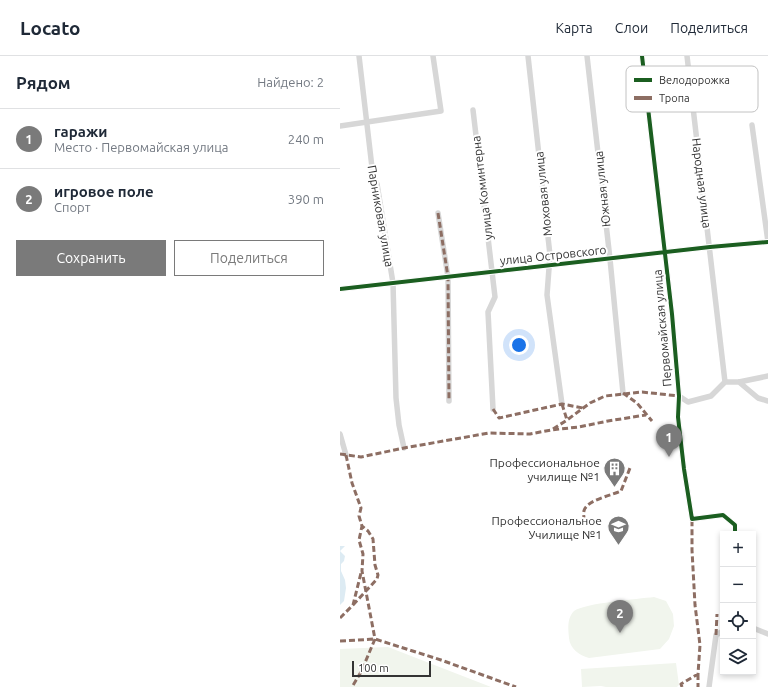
<!DOCTYPE html>
<html lang="ru">
<meta charset="utf-8">
<style>
body{margin:0;font-family:Ubuntu,sans-serif;background:#f2f2f3;color:#1f2937}
.controls{position:absolute;right:12px;bottom:12px;display:grid;overflow:hidden;border-radius:0px;box-shadow:0 2px 6px #0003}
.controls button{width:36px;height:36px;display:grid;place-items:center;padding:0;border:0;border-bottom:1px solid #e0e1e3;background:#fff;color:#1f2937;font:20px sans-serif}
.scale{position:absolute;left:12px;bottom:10px;width:79px;box-sizing:border-box;padding-left:4px;border:2px solid #333;border-top:0;font-size:11px;line-height:14px;white-space:nowrap;color:#333;-webkit-text-stroke:3px #fff;paint-order:stroke}
.you{position:absolute;left:179px;top:289px;width:14px;height:14px;margin:-10px;border:3px solid #fff;border-radius:50%;background:#1a73e8;box-shadow:0 0 0 6px #1a73e833}
.badge{display:grid;place-items:center;width:26px;height:26px;border-radius:50%;background:#7a7a7a;color:#fff;font-size:13px;font-weight:700}
.pin{position:absolute;translate:-50% -33px;filter:drop-shadow(0 1px 2px #0008)}
.pin::after{content:'';position:absolute;top:21px;width:14px;height:12px;background:inherit;clip-path:polygon(0 0,100% 0,50% 100%)}
.list{margin:0;padding:0;list-style:none}
h2{display:flex;justify-content:space-between;align-items:center;height:52px;margin:0;padding:0 16px;font-size:17px}
h2 small{font-size:13px;font-weight:400;color:#747a83}
.list li{display:grid;grid-template-columns:26px 1fr auto;gap:12px;align-items:center;box-sizing:border-box;height:60px;padding:0 16px;border-top:1px solid #e0e1e3}
.list b{display:block;font-size:15px;white-space:nowrap}
.list p{margin:0;font-size:13px;white-space:nowrap;color:#747a83}
.list em{font-size:13px;font-style:normal;color:#747a83}
.actions{display:flex;gap:8px;padding:12px 16px}
.actions a{flex:1;padding:9px 0;border:1px solid #7a7a7a;border-radius:0px;text-align:center;font-size:14px;color:#7a7a7a}
.actions .main{background:#7a7a7a;color:#fff}
.icon{flex:none;width:22px;height:22px;fill:none;stroke:currentColor;stroke-width:2;stroke-linecap:round;stroke-linejoin:round}
.map{position:relative;flex:none;width:428px;height:631px;overflow:hidden}
header{display:flex;align-items:center;gap:24px;box-sizing:border-box;height:56px;padding:0 20px;background:#fff;border-bottom:1px solid #e0e1e3}
header strong{font-size:19px}
nav{display:flex;gap:22px;margin-inline-start:auto;font-size:14px}
main{display:flex}
aside{flex:1;background:#fff}
.map>svg:first-child{display:block}
.green{fill:#f1f5ed}
.water{fill:#ddebf3}
.lines{fill:none;stroke-linecap:round;stroke-linejoin:round}
.minor{stroke:#d7d7d7;stroke-width:5.5}
.quiet{stroke:#8d6e63;stroke-width:3;stroke-dasharray:6 3;stroke-linecap:butt}
.cycleway-casing{stroke:#fff;stroke-width:6}
.cycleway{stroke:#1b5e20;stroke-width:4}
.labels{text-anchor:middle;dominant-baseline:central;stroke-width:4;stroke-linejoin:round;paint-order:stroke}
.street-label{font-size:12px;fill:#333;stroke:#fff}
.poi-label{font-size:12px;fill:#333;stroke:#fff;text-anchor:end}
.key{fill:#fff;stroke:#c2c2c2;stroke-width:1}
.key-label{font-size:11px;fill:#333}
</style>
<header>
<strong>Locato</strong>
<nav><a>Карта</a><a>Слои</a><a>Поделиться</a></nav>
</header>
<main>
<aside>
<h2>Рядом<small>Найдено: 2</small></h2>
<ul class="list">
<li><span class="badge">1</span><div><b>гаражи</b><p>Место · Первомайская улица</p></div><em>240 m</em></li>
<li><span class="badge">2</span><div><b>игровое поле</b><p>Спорт</p></div><em>390 m</em></li>
</ul>
<div class="actions"><a class="main">Сохранить</a><a>Поделиться</a></div>
</aside>
<div class="map">
<svg width="428" height="631" viewBox="0 0 428 631">
<rect width="100%" height="100%" fill="#fff"/>
<path class="green" d="M314 541 326 545 333 558 334 570 329 583 320 593 249 602C239 599 230 593 229 582 228 573 227 562 234 555 245 547 298 543 314 541Z
M48 591 151 631H0V593Z
M336 607 339 629 337 631H266L261 630 242 631 241 613Z"/>
<path class="water" d="M0 490H5L0 495 5 500 4 505 1 508V515L5 524 6 532 4 545 0 549Z"/>
<g class="lines">
<path class="minor" d="M19 0 33 120 37 128 53 227 56 342 59 369 64 392
M188 0 210 199 207 239 222 348
M247 0 270 203 283 337
M302 0 332 258 339 340 338 361 344 413 352 463 383 459 395 469V478
M347 0 385 326
M133 54 155 241 148 256 153 353
M412 69 428 186
M0 70 101 55 93 0
M98 157 108 221 109 345
M0 233 370 191 428 186
M399 326 418 342 428 345
M339 340 348 346 371 340 385 326H399L428 320
M0 378 6 399
M413 572 428 578
M369 631 376 579 383 575"/>
<path class="quiet" d="M98 157 108 221 109 345
M283 337 297 347 312 365
M222 348 227 364
M153 353 159 362 222 348 243 352
M213 373 227 364 250 347 265 340 302 336 339 340
M0 398 21 401 64 392 149 377 190 378 211 374 239 371 268 365 306 359
M6 399 12 427 21 452 19 460 22 470 19 484 23 498 22 515 35 583 21 616 12 631
M245 465C244 462 243 458 244 455 246 444 273 439 281 435L290 412
M13 549 37 523 38 519 35 509 33 483 28 475 22 470
M0 562 13 549 21 517
M376 579 377 558
M0 585 35 583 101 604 176 631
M358 618V631
M342 631 341 628 358 618 360 589 355 549 352 494V463"/>
<defs>
<path id="cycleway" d="M302 0 332 258 339 340 338 361 344 413 352 463 383 459 395 469V478
M0 233 370 191 428 186"/>
</defs>
<use href="#cycleway" class="cycleway-casing"/>
<use href="#cycleway" class="cycleway"/>
</g>
<defs>
<symbol id="building-pin" viewBox="-11 -11 22 30"><path d="M0 17L-7.5 6A9.5 9.5 0 1 1 7.5 6Z" fill="#7a7a7a" stroke="#fff"/><path d="M-4-6H4V6H1V3H-1V6H-4ZM-2.5-4.3h1.7v1.8h-1.7ZM.8-4.3h1.7v1.8H.8ZM-2.5-1h1.7V.8h-1.7ZM.8-1h1.7V.8H.8Z" fill="#fff"/></symbol>
<symbol id="university-pin" viewBox="-11 -11 22 30"><path d="M0 17L-7.5 6A9.5 9.5 0 1 1 7.5 6Z" fill="#7a7a7a" stroke="#fff"/><path d="M0-5L7-2L0 1L-7-2ZM-4 1L0 2.5L4 1V4Q0 6-4 4Z" fill="#fff"/></symbol>
</defs>
<g fill-rule="evenodd">
<use href="#building-pin" x="262" y="400" width="25" height="34"/>
<use href="#university-pin" x="266" y="458" width="25" height="34"/>
</g>
<g class="labels">
<g class="street-label">
<text transform="translate(362 127) rotate(83)">Народная улица</text>
<text transform="translate(142 132) rotate(-97)">улица Коминтерна</text>
<text transform="translate(262 133) rotate(-96)">Южная улица</text>
<text transform="translate(203 138) rotate(-96)">Моховая улица</text>
<text transform="translate(41 160) rotate(80)">Парниковая улица</text>
<text transform="translate(213 199) rotate(-6)">улица Островского</text>
<text transform="translate(322 272) rotate(-95)">Первомайская улица</text>
</g>
<g class="poi-label">
<text x="260" y="406">Профессиональное<tspan x="260" dy="14">училище №1</tspan></text>
<text x="262" y="464">Профессиональное<tspan x="262" dy="14">Училище №1</tspan></text>
</g>
</g>
<rect x="286" y="10" width="132" height="46" rx="6" class="key"/>
<rect x="294" y="22" width="18" height="4" fill="#1b5e20"/>
<rect x="294" y="40" width="18" height="4" fill="#8d6e63"/>
<g class="key-label">
<text x="319" y="28">Велодорожка</text>
<text x="319" y="46">Тропа</text>
</g>
</svg>
<div class="controls">
<button>+</button>
<button>−</button>
<button><svg class="icon" aria-label="locate" viewBox="0 0 24 24"><circle cx="12" cy="12" r="6"/><path d="M12 2v4M12 18v4M2 12h4M18 12h4"/></svg></button>
<button><svg class="icon" aria-label="layers" viewBox="0 0 24 24"><path d="M12 4l9 5-9 5-9-5zM3 14l9 5 9-5"/></svg></button>
</div>
<div class="scale">100 m</div>
<div class="you"></div>
<div class="pin badge" style="left:329px;top:401px">1</div>
<div class="pin badge" style="left:280px;top:577px">2</div>
</div>
</main>
